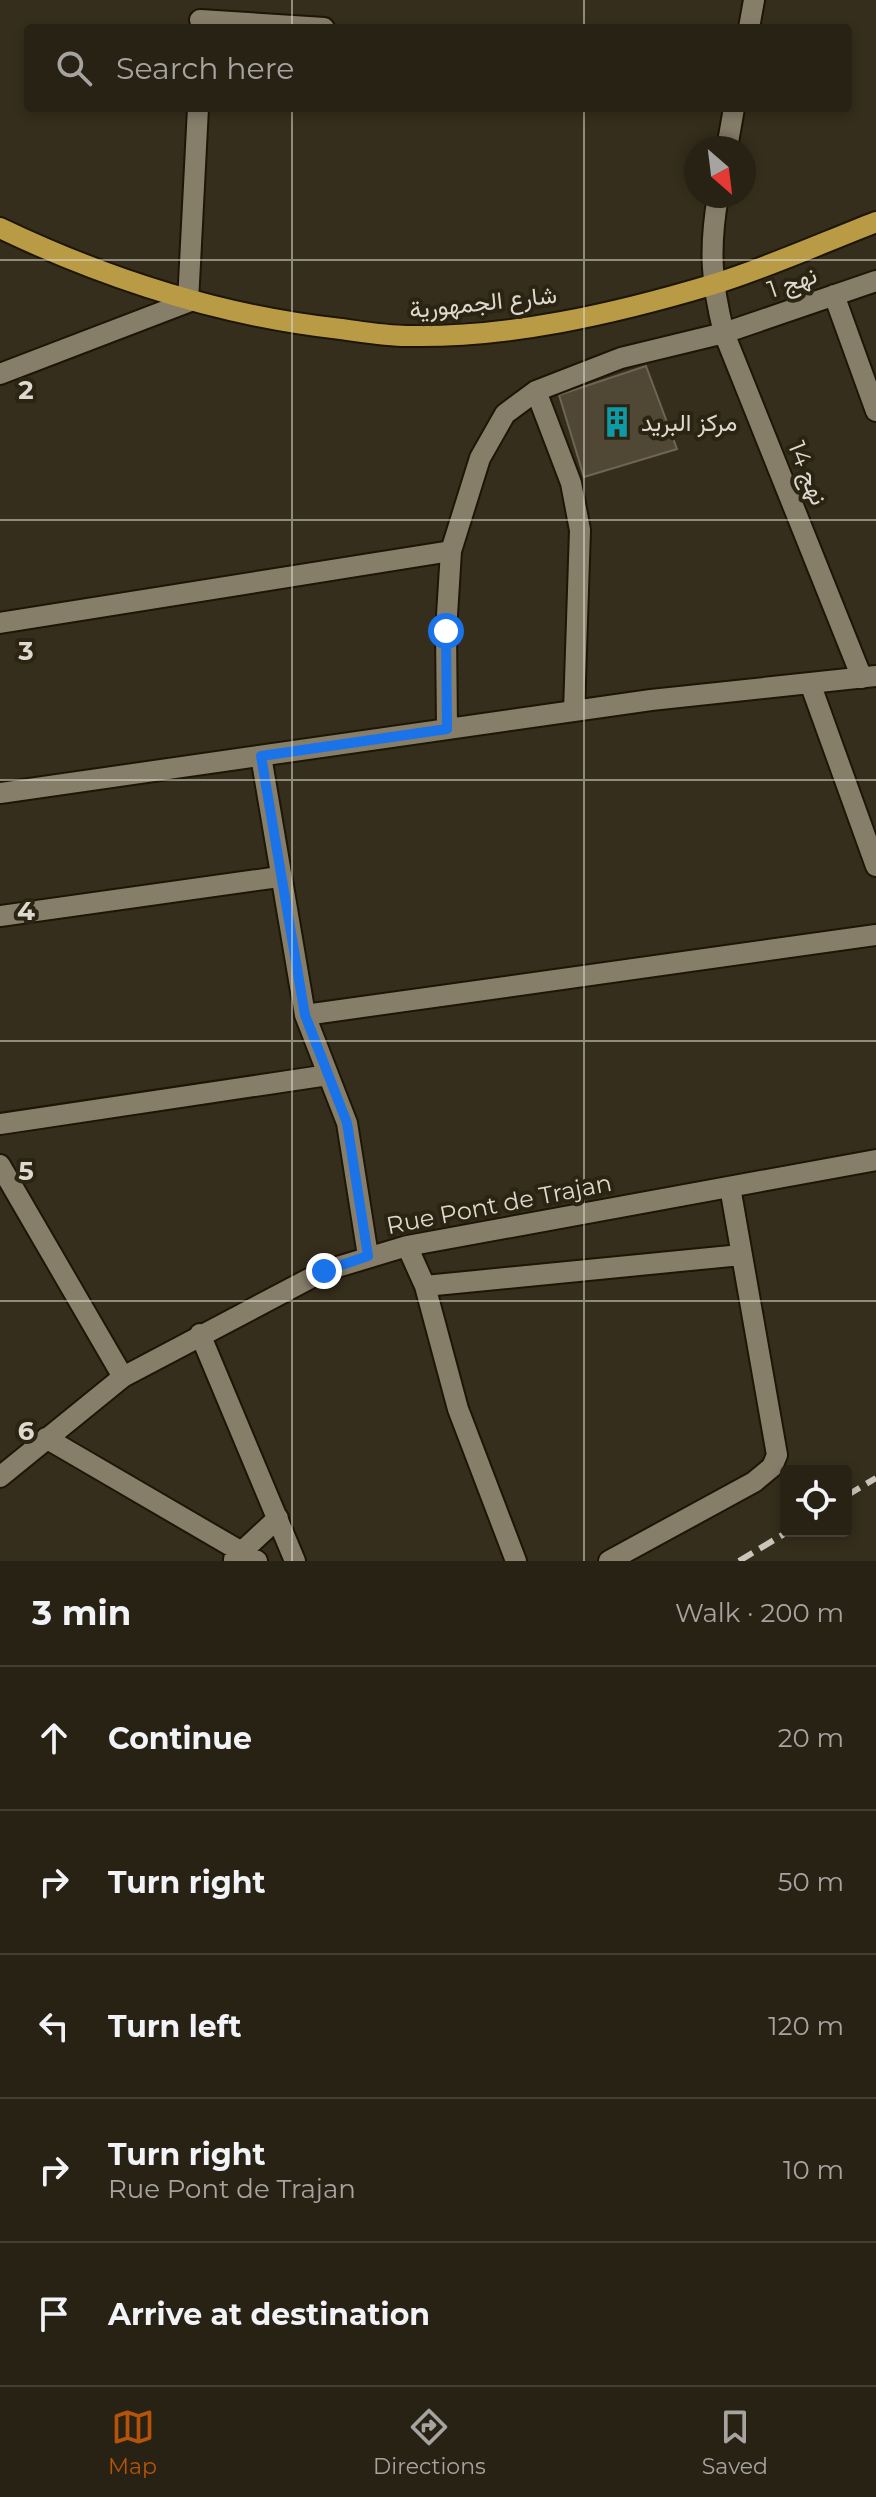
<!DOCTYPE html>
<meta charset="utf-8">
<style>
body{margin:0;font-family:Montserrat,Vazirmatn,sans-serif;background:#302a1e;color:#f1f3f6}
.controls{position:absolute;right:24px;bottom:24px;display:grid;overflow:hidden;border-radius:8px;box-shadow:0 4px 12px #0003}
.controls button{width:72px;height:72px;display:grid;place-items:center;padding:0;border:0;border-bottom:2px solid #443f34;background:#282215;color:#f1f3f6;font:40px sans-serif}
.compass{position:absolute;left:684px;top:136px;width:72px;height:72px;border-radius:50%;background:#282215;box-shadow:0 4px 12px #0003;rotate:152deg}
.stop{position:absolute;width:24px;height:24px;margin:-18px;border:6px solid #1a73e8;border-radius:50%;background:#fff}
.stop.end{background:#1a73e8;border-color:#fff;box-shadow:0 2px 8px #0008}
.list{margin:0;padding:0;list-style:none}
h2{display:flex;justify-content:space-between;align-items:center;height:104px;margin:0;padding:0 32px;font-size:34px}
h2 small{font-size:26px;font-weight:400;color:#a5a4a0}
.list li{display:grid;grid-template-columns:52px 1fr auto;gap:24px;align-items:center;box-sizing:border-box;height:144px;padding:0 32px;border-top:2px solid #443f34}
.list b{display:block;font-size:30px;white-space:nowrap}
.list p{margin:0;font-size:26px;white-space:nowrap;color:#a5a4a0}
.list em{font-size:26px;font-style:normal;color:#a5a4a0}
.icon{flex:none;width:44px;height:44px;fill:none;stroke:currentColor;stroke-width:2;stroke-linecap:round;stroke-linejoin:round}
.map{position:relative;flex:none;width:876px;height:1561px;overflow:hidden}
.search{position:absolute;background:#282215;box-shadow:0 4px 12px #0003;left:24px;right:24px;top:24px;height:88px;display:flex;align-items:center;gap:20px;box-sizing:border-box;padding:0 28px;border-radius:8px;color:#a5a4a0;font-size:30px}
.sheet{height:824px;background:#282215}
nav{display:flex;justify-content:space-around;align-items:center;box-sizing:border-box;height:112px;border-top:2px solid #443f34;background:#282215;font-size:22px;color:#a5a4a0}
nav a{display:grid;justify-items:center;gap:4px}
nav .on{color:#b45309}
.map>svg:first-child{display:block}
.building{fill:#504735;stroke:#6e6652;stroke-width:2}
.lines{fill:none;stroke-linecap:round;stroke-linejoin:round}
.minor-casing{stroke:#1d1605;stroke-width:24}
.major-casing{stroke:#1d1605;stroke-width:24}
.minor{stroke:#877e6a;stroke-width:20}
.major{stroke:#ba9b45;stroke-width:20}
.rail{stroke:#cac5ba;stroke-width:6;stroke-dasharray:16 8;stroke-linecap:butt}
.route{stroke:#1a73e8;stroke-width:10}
.grid{fill:none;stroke:#ddd9ce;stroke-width:2;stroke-opacity:0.55}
.labels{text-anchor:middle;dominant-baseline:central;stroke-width:8;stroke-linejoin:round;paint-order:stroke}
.street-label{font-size:24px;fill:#ddd9ce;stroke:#2c2413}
.poi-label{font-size:24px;fill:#ddd9ce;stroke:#2c2413;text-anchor:start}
.grid-label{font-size:26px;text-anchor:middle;font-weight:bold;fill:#ddd9ce;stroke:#2c2413;stroke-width:8;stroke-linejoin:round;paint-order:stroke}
</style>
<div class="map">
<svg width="876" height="1561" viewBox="0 0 876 1561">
<rect width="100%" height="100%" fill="#362e1c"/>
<path class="building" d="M646 366 677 449 584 477 559 395Z"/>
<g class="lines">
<defs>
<path id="minor" d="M200 20 324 28
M749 28 754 0
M727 148 734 108
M718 196C709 248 711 282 724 333L862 678
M834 295 876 411
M0 374 188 302 198 108
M536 391 571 483 580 530 574 711
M0 623 451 551
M810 683 876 866
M447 729 446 631 451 551 480 458 505 414 536 391 621 358 724 333 876 281
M261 756 305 1015 347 1123 368 1256
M0 793 651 700 876 676
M0 916 279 877
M305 1015 876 935
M0 1124 328 1075
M0 1165 123 1377
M407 1246 425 1286 458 1409 516 1561
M425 1286 741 1255
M200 1334 295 1561
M46 1438 257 1561
M0 1477 123 1377 324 1271 407 1246 876 1160
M234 1559 278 1518
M609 1561 754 1482 772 1467 777 1455 730 1187"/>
<path id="major" d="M0 228C109 280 221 316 341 329 363 332 386 336 407 336 509 338 614 314 711 285 767 268 822 243 876 222"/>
</defs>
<use href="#minor" class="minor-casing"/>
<use href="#major" class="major-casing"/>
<use href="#minor" class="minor"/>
<use href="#major" class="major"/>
<path class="rail" d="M846 1496 876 1478
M739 1561 789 1531"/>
</g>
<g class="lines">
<path class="route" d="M324 1271 368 1256 347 1123 305 1015 261 756 447 729 446 631"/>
</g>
<path class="grid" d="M292 0V28M584 0V28M292 108V1561M584 108V1561M0 260H876M0 520H876M0 780H876M0 1041H876M0 1301H876"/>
<defs>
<symbol id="building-bare" viewBox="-9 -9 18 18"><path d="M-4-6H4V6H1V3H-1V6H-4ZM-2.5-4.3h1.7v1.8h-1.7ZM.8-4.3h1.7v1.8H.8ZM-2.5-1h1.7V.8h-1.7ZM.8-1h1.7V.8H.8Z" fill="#0f9aa8" stroke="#2c2413" stroke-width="2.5" paint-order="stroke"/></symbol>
</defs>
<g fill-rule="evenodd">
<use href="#building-bare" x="595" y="400" width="44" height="44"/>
</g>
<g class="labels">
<g class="street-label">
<text transform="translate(792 282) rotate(-19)">نهج 1</text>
<text transform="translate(483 302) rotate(-6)">شارع الجمهورية</text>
<text transform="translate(808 473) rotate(68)">نهج 14</text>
<text transform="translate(499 1204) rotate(-11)">Rue Pont de Trajan</text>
</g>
<g class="poi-label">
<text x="641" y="422">مركز البريد</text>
</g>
</g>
<g class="grid-label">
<text x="26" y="399">2</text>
<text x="26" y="660">3</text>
<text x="26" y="920">4</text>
<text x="26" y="1180">5</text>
<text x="26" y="1440">6</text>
</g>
</svg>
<div class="controls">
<button><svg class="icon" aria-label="locate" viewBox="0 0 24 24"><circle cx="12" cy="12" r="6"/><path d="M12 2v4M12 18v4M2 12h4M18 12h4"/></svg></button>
</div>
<svg class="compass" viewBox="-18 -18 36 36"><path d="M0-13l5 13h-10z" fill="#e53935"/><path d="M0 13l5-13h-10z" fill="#a5a4a0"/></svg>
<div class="stop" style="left:446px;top:631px"></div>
<div class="stop end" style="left:324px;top:1271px"></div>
<div class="search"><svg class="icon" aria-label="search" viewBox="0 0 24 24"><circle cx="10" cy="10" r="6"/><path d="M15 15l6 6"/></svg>Search here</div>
</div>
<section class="sheet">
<h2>3 min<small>Walk · 200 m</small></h2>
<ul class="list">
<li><svg class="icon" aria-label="ahead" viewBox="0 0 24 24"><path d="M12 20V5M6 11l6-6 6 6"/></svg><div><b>Continue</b></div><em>20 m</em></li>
<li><svg class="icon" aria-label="right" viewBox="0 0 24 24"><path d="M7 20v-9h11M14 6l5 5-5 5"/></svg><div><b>Turn right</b></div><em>50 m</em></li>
<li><svg class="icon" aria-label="left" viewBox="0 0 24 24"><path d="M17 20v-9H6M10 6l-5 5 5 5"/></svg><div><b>Turn left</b></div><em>120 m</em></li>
<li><svg class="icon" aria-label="right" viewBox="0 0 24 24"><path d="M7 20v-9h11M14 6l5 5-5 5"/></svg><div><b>Turn right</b><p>Rue Pont de Trajan</p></div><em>10 m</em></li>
<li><svg class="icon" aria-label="arrive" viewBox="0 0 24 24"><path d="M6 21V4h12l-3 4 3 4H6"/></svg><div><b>Arrive at destination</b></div></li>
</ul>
</section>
<nav>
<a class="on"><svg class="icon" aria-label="map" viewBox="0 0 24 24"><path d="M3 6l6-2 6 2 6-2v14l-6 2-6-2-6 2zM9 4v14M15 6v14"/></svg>Map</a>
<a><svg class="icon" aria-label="directions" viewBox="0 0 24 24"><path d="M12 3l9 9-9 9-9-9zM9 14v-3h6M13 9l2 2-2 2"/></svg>Directions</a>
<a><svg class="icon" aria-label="saved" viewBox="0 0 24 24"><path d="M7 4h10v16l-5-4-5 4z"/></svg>Saved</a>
</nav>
